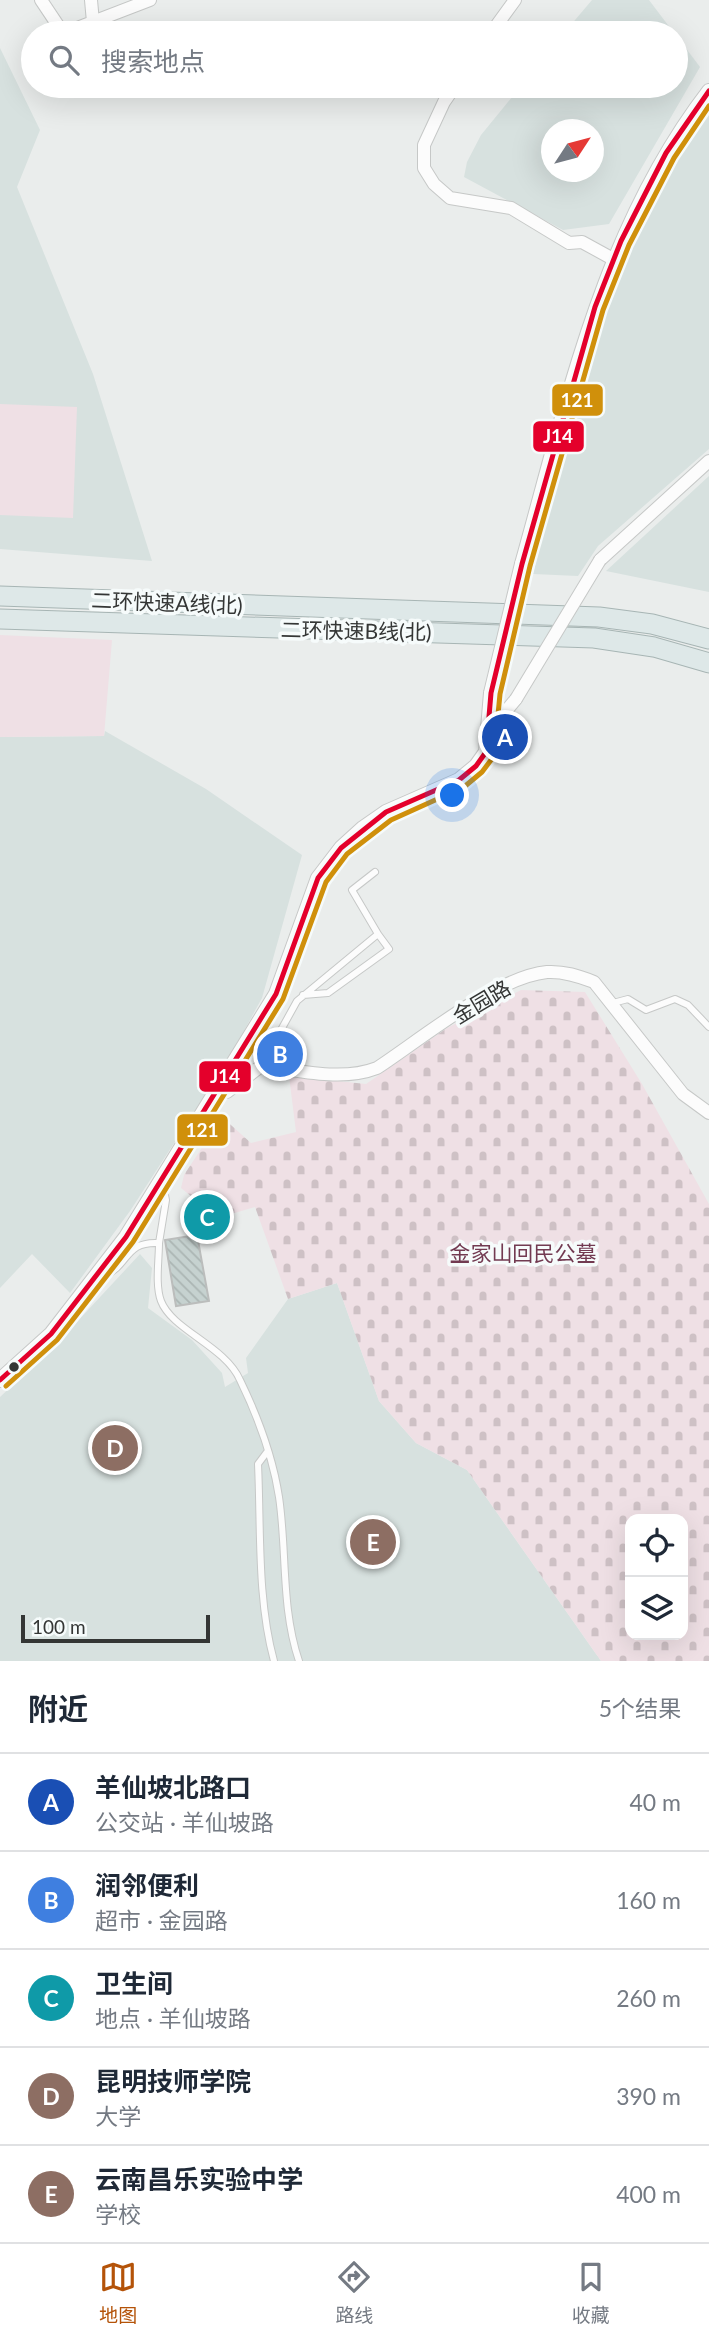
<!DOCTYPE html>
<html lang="zh">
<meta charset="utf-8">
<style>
body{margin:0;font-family:Lato,"Noto Sans SC",sans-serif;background:#f2f2f3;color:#1f2937}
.controls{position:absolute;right:21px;bottom:21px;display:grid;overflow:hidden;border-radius:14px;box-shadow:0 7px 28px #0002}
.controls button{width:63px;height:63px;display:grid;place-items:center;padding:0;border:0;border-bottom:2px solid #e0e1e3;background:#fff;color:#1f2937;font:35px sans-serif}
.compass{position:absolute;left:541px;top:119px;width:63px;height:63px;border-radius:50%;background:#fff;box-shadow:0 7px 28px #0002;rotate:54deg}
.scale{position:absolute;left:21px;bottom:18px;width:189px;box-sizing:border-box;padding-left:7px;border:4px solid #343635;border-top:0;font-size:19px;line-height:24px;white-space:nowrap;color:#343635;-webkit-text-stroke:5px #f6fbfb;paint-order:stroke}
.you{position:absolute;left:453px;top:796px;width:24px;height:24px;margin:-18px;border:5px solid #fff;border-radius:50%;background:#1a73e8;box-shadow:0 0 0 10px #1a73e833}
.badge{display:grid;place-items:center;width:46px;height:46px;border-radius:50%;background:#b45309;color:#fff;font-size:23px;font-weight:700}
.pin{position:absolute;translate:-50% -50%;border:4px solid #fff;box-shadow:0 2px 7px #0006}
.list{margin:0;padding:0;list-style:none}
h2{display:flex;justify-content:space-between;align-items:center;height:91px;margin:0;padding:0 28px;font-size:30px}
h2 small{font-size:23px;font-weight:400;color:#747a83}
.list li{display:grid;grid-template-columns:46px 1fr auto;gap:21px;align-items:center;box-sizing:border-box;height:98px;padding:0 28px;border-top:2px solid #e0e1e3}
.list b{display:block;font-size:26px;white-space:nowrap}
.list p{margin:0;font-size:23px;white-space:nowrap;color:#747a83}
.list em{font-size:23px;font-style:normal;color:#747a83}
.icon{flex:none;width:38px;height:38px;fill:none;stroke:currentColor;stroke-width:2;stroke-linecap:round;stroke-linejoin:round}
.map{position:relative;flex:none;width:709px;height:1661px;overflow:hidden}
.search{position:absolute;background:#fff;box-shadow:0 7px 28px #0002;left:21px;right:21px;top:21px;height:77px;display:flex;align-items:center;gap:18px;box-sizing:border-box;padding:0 24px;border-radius:38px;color:#747a83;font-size:26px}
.sheet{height:581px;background:#fff}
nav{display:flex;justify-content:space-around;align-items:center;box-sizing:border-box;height:98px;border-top:2px solid #e0e1e3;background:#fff;font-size:19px;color:#747a83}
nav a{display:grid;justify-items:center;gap:4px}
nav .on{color:#b45309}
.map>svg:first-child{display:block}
.built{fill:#d7e1df;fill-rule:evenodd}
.grass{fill:#efe0e5}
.cemetery{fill:url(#cemetery-stones);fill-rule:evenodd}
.building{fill:url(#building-back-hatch);stroke:#bbbdbc;stroke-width:2}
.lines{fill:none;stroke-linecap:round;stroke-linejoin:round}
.service-casing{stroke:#c6c8c7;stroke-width:8}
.minor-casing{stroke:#c6c8c7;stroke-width:14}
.tertiary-casing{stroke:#c6c8c7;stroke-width:16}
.trunk-casing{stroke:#a7b5b4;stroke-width:21}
.service{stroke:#fcfcfc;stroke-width:6}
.minor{stroke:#fcfcfc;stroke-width:12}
.tertiary{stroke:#fcfcfc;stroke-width:14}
.trunk{stroke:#dee8e8;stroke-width:19}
.minor-bridge-casing{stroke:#c6c8c7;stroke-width:14;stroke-linecap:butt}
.tertiary-bridge-casing{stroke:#c6c8c7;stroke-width:16;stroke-linecap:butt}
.minor-bridge{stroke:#fcfcfc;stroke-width:12}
.tertiary-bridge{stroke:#fcfcfc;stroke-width:14}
.bus-1-casing{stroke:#f6fbfb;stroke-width:10}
.bus-2-casing{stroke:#f6fbfb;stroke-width:10}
.bus-1{stroke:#e4002b;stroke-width:5}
.bus-2{stroke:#d0900b;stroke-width:5}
.bus-dot{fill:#343635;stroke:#f6fbfb;stroke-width:2.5}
.labels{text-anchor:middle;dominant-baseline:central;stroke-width:7;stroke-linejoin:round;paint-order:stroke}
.street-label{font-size:21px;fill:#343635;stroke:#f6fbfb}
.park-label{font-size:21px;fill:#723a51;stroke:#f6fbfb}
.line-badge{stroke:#f6fbfb;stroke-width:2.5}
.badge-label{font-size:19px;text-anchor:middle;font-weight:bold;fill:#fff}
</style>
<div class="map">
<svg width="709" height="1661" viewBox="0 0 709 1661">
<defs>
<pattern id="cemetery-stones" width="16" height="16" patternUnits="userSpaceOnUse" patternTransform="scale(1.75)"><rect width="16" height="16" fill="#efe0e5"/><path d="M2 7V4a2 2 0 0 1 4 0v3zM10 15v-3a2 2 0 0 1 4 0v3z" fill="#cec1c5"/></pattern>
<pattern id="building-back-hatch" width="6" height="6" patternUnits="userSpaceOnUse" patternTransform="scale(1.75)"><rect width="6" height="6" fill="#c6d2d0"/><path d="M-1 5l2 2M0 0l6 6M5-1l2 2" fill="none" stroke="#abb5b3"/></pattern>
</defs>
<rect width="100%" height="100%" fill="#eaedec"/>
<path class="built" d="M592 0H649L674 33H564Z
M676 35 700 67 609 224 563 230 464 177 467 162 481 135 521 86H676ZM552 130H594V172H552Z
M0 48 40 130 17 187 93 374 152 561 0 549Z
M709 103V449L598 546 578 576 533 574 591 347 627 251 679 146Z
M709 476V592L606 571Z
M105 731 206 789 302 855 262 998 228 1060 130 1211 70 1293 32 1254 0 1288V737L104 736Z
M140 1254 152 1268 148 1308 192 1340 222 1373 225 1387 248 1373 246 1358 288 1299 337 1283 379 1401 416 1443 467 1470 601 1661H0V1397L62 1338Z"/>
<path class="grass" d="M0 404 77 407 73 518 0 515Z
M0 635 112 640 104 736 0 737Z"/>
<path class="cemetery" d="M521 990 585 992 642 1084 709 1204V1661H601L467 1470 416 1443 379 1401 337 1283 288 1299 255 1207 214 1219 207 1209 181 1188 184 1175 222 1117 251 1143 296 1132 289 1076 366 1084 447 1028ZM630 1519H683V1635H630Z"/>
<path class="building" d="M197 1235 209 1301 176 1306 165 1240Z"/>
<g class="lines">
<defs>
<path id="service" d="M303 995 328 993 389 949 378 934
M613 1003 628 999 646 1010 675 999 688 1005 709 1027
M261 1066 297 1001 378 934 352 890 375 872
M159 1243 166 1200 162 1180
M99 1273 104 1276C130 1265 124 1241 159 1243 159 1260 155 1285 161 1301 172 1330 225 1346 240 1380 257 1415 273 1458 279 1497 287 1551 281 1608 299 1661
M267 1452 258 1464C261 1528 257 1599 274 1661"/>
<path id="minor" d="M41 0 63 33
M91 0 93 22
M64 33 150 0
M491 33 515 0
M455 86 444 102 424 145V168L434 184 450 198 511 208 569 243 582 242 613 259
M600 560 709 461
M490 730 516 699
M216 1092H227L261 1066C299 1070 341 1082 377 1068 420 1040 496 977 547 972 564 971 579 976 594 982L683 1094 709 1113"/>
<path id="tertiary" d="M522 564C568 400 603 229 709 91
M0 1380 51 1334 126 1237 276 994 318 878 341 848 363 828 386 812 459 780 476 766 486 752 491 693"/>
<path id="trunk" d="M0 596 599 617 652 624 709 639
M0 619 594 638 654 647 709 663"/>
</defs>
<use href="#service" class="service-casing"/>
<use href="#minor" class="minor-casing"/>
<use href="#tertiary" class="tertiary-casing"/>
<use href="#trunk" class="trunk-casing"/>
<use href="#service" class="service"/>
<use href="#minor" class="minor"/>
<use href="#tertiary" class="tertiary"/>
<use href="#trunk" class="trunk"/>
<defs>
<path id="minor-bridge" d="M516 699 600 560"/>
<path id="tertiary-bridge" d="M491 693 522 564"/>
</defs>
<use href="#minor-bridge" class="minor-bridge-casing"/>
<use href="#tertiary-bridge" class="tertiary-bridge-casing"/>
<use href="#minor-bridge" class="minor-bridge"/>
<use href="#tertiary-bridge" class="tertiary-bridge"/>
<defs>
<path id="bus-1" d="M0 1380 51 1334 126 1237 276 994 318 878 341 848 386 812 459 780 476 766 486 752 491 693 522 564 595 307 621 241 666 153 709 91"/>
<path id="bus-2" d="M6 1386 57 1340 133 1242 283 999 326 882 347 854 391 820 464 787 482 772 494 756 500 694 530 566 603 310 629 245 674 158 709 106"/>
</defs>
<use href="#bus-1" class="bus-1-casing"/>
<use href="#bus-2" class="bus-2-casing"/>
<use href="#bus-1" class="bus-1"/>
<use href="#bus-2" class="bus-2"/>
</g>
<circle class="bus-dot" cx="14" cy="1367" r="6"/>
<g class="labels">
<g class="street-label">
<text transform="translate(167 602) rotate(2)">二环快速A线(北)</text>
<text transform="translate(356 630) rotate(1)">二环快速B线(北)</text>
<text transform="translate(481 1001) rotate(-31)">金园路</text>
</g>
<g class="park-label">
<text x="523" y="1252">金家山回民公墓</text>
</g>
</g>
<g class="line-badge">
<rect x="551" y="383" width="53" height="34" rx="7" fill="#d0900b"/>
<rect x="532" y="420" width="53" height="33" rx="7" fill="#e4002b"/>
<rect x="198" y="1060" width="54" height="33" rx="7" fill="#e4002b"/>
<rect x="176" y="1113" width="53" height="34" rx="7" fill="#d0900b"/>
</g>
<g class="badge-label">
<text x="577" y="407">121</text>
<text x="558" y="443">J14</text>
<text x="225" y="1083">J14</text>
<text x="202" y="1137">121</text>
</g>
</svg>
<div class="controls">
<button><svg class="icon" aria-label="locate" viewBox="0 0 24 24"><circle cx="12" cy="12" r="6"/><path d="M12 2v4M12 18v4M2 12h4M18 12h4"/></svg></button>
<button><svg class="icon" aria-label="layers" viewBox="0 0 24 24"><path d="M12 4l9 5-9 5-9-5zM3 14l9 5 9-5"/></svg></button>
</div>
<svg class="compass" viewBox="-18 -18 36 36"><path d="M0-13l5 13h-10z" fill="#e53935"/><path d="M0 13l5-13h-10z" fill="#747a83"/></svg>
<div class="scale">100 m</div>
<div class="you"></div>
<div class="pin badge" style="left:505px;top:737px;background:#1a4fb4">A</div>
<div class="pin badge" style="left:280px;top:1054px;background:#3f7fe0">B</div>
<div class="pin badge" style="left:207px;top:1217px;background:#0f9aa8">C</div>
<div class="pin badge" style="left:115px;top:1448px;background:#8d6e63">D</div>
<div class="pin badge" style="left:373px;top:1542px;background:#8d6e63">E</div>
<div class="search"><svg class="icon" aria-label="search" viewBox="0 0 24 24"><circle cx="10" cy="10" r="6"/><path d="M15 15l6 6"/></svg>搜索地点</div>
</div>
<section class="sheet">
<h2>附近<small>5个结果</small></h2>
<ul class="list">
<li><span class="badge" style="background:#1a4fb4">A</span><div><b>羊仙坡北路口</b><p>公交站 · 羊仙坡路</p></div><em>40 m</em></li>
<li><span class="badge" style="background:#3f7fe0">B</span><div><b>润邻便利</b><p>超市 · 金园路</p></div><em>160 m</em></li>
<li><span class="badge" style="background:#0f9aa8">C</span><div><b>卫生间</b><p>地点 · 羊仙坡路</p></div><em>260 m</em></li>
<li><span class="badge" style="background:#8d6e63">D</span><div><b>昆明技师学院</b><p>大学</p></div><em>390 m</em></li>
<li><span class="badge" style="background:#8d6e63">E</span><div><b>云南昌乐实验中学</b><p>学校</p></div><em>400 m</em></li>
</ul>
</section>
<nav>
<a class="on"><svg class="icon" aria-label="map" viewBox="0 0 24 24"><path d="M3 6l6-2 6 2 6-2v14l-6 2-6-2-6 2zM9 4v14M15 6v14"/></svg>地图</a>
<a><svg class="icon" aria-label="directions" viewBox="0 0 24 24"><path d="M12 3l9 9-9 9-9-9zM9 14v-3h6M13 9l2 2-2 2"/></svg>路线</a>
<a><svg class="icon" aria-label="saved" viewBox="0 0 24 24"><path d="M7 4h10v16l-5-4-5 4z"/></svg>收藏</a>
</nav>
